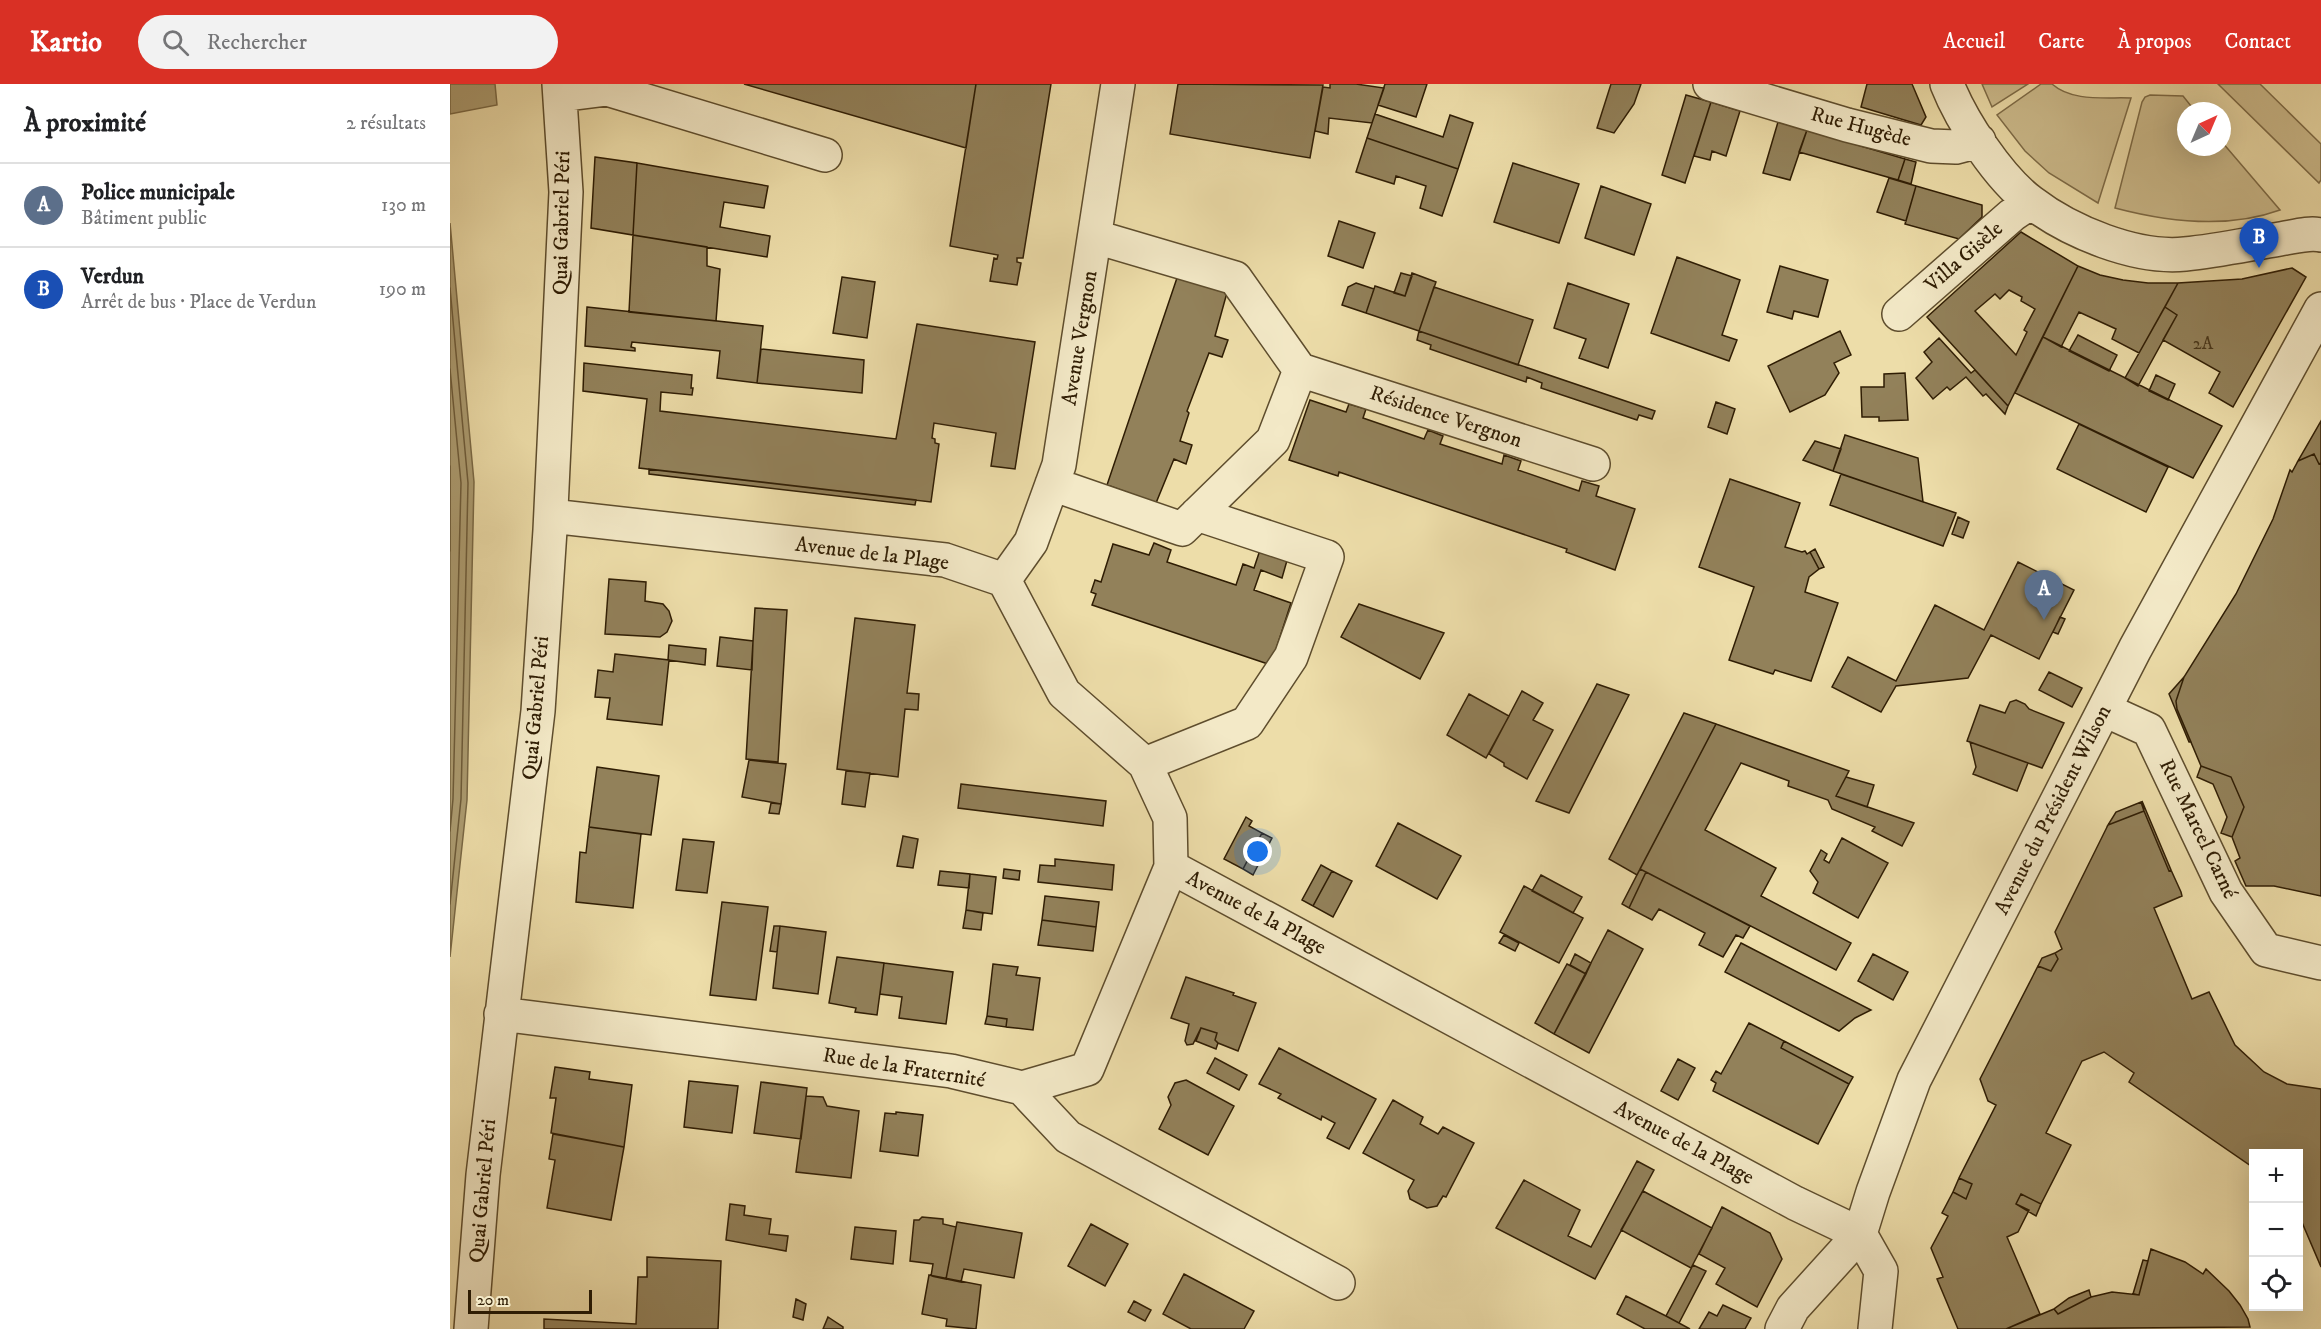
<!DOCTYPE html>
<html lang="fr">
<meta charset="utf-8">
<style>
body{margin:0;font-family:"IM FELL DW Pica",serif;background:#f2f2f2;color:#202124}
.controls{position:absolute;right:18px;bottom:18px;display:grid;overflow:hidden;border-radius:0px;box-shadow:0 6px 24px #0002}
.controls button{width:54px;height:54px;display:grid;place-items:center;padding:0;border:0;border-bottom:2px solid #e0e0e0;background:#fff;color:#202124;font:30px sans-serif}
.compass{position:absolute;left:1727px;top:18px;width:54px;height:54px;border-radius:50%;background:#fff;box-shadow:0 6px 24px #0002;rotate:44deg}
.scale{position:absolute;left:18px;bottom:15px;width:124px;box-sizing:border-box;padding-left:6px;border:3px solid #2f1d04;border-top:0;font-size:16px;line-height:21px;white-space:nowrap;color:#2f1d04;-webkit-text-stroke:4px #f3e9c7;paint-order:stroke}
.you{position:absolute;left:808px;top:768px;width:21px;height:21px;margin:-15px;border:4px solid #fff;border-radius:50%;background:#1a73e8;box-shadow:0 0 0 9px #1a73e833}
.badge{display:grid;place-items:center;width:39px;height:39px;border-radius:50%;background:#d93025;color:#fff;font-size:20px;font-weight:700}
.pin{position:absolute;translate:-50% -50px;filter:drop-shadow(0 2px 3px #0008)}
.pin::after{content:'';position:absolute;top:32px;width:21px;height:18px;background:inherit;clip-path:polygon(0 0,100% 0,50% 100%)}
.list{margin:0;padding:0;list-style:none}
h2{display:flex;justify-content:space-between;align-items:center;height:78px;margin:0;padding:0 24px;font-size:26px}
h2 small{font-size:20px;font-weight:400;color:#757577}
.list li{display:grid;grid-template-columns:39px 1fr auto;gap:18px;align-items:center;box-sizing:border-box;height:84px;padding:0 24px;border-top:2px solid #e0e0e0}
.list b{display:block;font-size:22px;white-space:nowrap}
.list p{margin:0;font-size:20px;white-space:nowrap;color:#757577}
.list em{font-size:20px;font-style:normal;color:#757577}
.icon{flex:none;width:33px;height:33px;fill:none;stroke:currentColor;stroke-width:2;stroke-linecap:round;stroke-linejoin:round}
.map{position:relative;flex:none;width:1871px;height:1245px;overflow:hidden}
header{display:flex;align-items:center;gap:36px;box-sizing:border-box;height:84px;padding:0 30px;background:#d93025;color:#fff}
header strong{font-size:28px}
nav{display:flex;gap:33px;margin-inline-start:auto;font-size:21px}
.search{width:420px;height:54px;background:#f2f2f2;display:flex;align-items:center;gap:15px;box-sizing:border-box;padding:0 21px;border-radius:33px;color:#757577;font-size:22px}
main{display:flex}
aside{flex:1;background:#fff}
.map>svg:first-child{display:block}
.green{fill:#cdbc8d;stroke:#7e6c48;stroke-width:1.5}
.water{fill:#ac9c71;stroke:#7a6945;stroke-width:1.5}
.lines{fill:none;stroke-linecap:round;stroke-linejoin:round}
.shore{stroke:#6e5c3a;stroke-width:1.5}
.building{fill:#92815a;stroke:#2f1d04;stroke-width:1.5;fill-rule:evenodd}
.minor-casing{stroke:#5e4d2d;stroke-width:36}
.minor{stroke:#f3e9c7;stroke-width:33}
.labels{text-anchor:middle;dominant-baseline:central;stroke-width:5;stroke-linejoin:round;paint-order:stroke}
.number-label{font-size:18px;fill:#48361a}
.street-label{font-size:21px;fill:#2f1d04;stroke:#f3e9c7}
</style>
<header>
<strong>Kartio</strong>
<div class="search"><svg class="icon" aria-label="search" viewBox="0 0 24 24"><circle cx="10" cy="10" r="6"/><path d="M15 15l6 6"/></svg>Rechercher</div>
<nav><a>Accueil</a><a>Carte</a><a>À propos</a><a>Contact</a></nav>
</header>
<main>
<aside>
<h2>À proximité<small>2 résultats</small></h2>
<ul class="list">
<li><span class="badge" style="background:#5c6f8a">A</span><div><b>Police municipale</b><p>Bâtiment public</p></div><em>130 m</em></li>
<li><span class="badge" style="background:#1a4fb4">B</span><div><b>Verdun</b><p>Arrêt de bus · Place de Verdun</p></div><em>190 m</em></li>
</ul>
</aside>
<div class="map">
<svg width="1871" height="1245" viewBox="0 0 1871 1245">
<rect width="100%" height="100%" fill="#eddda9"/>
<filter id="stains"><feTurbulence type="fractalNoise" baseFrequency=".00333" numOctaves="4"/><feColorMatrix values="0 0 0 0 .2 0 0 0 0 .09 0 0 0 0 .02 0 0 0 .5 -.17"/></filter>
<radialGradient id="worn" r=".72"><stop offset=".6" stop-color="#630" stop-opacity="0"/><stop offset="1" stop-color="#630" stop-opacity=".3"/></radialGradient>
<path class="green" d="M1532 0H1578L1542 23Z
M1591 0H1602C1622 18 1655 13 1681 14L1648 119 1599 89 1575 67 1547 31Z
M1768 0H1810L1871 60V96L1869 99Z
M1700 11 1733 12 1745 27H1736V63H1772V58L1830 126C1778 145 1718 138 1665 124L1692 18 1695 13Z"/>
<path class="water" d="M0 0H45L47 21 0 30Z
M0 139 24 398 17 716 0 873Z"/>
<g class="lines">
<path class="shore" d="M0 204 18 399 11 715 0 820
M0 285 11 399 3 715 0 747
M0 382V467"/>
</g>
<path class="building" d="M294 0H526L516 64Z
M526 0H601L573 174H567V178L571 179 567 201 540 197 544 174 547 175 548 171 500 162Z
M728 0 873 1 860 74 720 50Z
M880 0H906L934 4 922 39 879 34 878 50 865 47 873 3 880 4Z
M935 0H977L966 33 928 21Z
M1161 0H1191L1184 20 1164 49 1147 44Z
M1417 0H1462L1476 33 1471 41 1411 23Z
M1236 11 1261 18 1235 99 1212 91Z
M1261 18 1290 27 1276 72 1262 67 1260 76 1244 72Z
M925 30 993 53 1000 31 1023 39 1008 85 917 54Z
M1328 38 1357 46 1340 96 1313 89Z
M1357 46 1455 75 1448 96 1349 68Z
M917 54 1008 85 992 132 970 124 976 102 946 92 944 100 906 88Z
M145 73 187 79 183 151 141 144Z
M1455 75 1466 78 1461 100 1448 96Z
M187 79 318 102 314 124 274 118 270 143 320 152 317 173 183 151Z
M1063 79 1129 100 1109 159 1044 138Z
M1439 94 1466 102 1456 137 1427 128Z
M1151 102 1201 120 1184 171 1135 154Z
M1466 102 1532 121V133L1509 155 1455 140Z
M889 137 925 149 913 184 878 172Z
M1571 148 1628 182 1558 322 1477 233ZM1559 206 1572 213 1571 217 1585 225 1574 246 1577 248 1566 271 1525 227 1545 210 1550 215Z
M183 151 257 163V182L270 185 266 237 179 228Z
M1227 173 1290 196 1272 251 1287 256 1279 277 1201 249Z
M1330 182 1378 196 1368 233 1344 227 1342 235 1317 228Z
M1628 182 1650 191 1673 196 1698 199H1728L1689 269 1662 255 1666 245 1629 228 1611 263 1593 253Z
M1842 184 1856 193 1783 323 1759 309 1770 288 1713 256 1727 231 1715 223 1728 199 1792 195Z
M729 188 778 205 765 252 778 256 772 273 759 269 737 327 739 329 730 357 742 361 736 380 724 375 706 419 657 401Z
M951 189 962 192 955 212 944 209Z
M962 189 986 198 969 247 916 229 925 202 955 212Z
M392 193 425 198 417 254 383 249Z
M906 199 924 205 916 229 892 221 898 203Z
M1118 199 1179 220 1158 284 1129 274 1136 255 1104 244Z
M984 203 1083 236 1068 281 969 247Z
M137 223 313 242 307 299 267 294 270 267 182 258 181 263 185 264V267L135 262Z
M1715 223 1727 231 1688 302 1675 294Z
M467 240 585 258 565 385 541 382 546 349 484 339 482 354 485 355V359L489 360 481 418 189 384 197 315 133 307 134 279 242 291 241 304H243L242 311 211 308 210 327 446 355Z
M969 247 1205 327 1202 335 1189 331 1187 336 1091 304 1092 299 1077 293 1076 298 980 265 981 261 967 256Z
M1390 247 1401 271 1384 279 1389 289 1375 311 1340 328 1318 282Z
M1628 251 1667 271 1659 287 1619 267Z
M1593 253 1772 342 1743 394 1565 309Z
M1489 254 1521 289 1525 286 1558 322 1555 330 1536 310 1533 312 1516 293 1500 306 1497 303 1483 315 1466 294 1482 278 1474 268Z
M311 265 414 276 412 309 307 299Z
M1455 289 1458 336 1429 337V333H1412L1411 303H1434V290Z
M1706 291 1725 300 1718 316 1699 307Z
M860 316 896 328 899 320 916 325 913 334 974 355 978 346 993 352 990 360 1052 380 1054 371 1071 377 1068 386 1129 407 1132 397 1149 402 1146 412 1185 425 1165 486 1116 468 1117 465 889 388 888 392 839 376Z
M1266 318 1285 325 1277 350 1258 343Z
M1871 337V379L1869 380 1864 370 1848 377Z
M1629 340 1718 383 1696 428 1607 385Z
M1395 351 1468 374 1473 418 1383 387Z
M1365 357 1391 365 1383 387 1353 376Z
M1864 370 1869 380 1871 379V812L1824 802H1796L1785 777 1790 774 1782 753 1794 723 1781 693 1751 682 1727 625 1726 617 1734 593 1786 510 1823 435 1840 386 1842 388 1848 377Z
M199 385 466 416 465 421 199 390Z
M1391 390 1506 429 1493 462 1380 421Z
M1280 395 1350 419 1335 463 1352 468 1355 467 1357 470 1360 468 1369 485 1359 493 1355 508 1388 519 1361 597 1325 586 1323 590 1279 576 1304 503 1249 483Z
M1508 433 1519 438 1513 454 1502 450Z
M704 459 721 466 717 478 786 501 793 480 804 484 811 463 838 473 832 494 811 486 804 506 841 519 821 581 642 521 646 510 641 508 645 496 651 498 663 460 699 471Z
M1365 465 1374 483 1369 485 1360 468Z
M1568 478 1624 506 1589 575 1541 551 1518 594 1446 602 1431 628 1382 603 1398 573 1446 597 1485 521 1534 546Z
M159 495 196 498 195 517 213 520 219 527 222 537 217 548 210 553 155 550Z
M909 520 994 549 970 595 891 553Z
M305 524 337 526 328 678 296 675Z
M1610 533 1615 535 1608 550 1603 548Z
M405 534 465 541 457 609 469 610 468 626 455 625 448 693 387 685Z
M270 553 303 557 302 586 267 582Z
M219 561 256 565 255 581 218 576Z
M165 570 219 576 212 641 157 635 160 614 145 613 148 586 163 588Z
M1599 588 1632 604 1622 623 1589 606Z
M1734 593 1726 617 1727 625 1741 658H1739L1719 610Z
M1147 600 1179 611 1119 729 1086 717Z
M1072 607 1093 619 1083 636 1103 646 1077 695 1054 682V679L1039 670Z
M1019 610 1059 632 1036 674 997 651Z
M1566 616 1575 620 1579 625 1614 639 1592 684 1517 657 1530 621 1555 629 1560 618Z
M1234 629 1266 640 1187 791 1159 775Z
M1266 640 1399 687 1386 712 1464 739 1452 762 1422 747 1425 743 1382 725 1378 716 1338 702 1339 697 1291 679 1255 746 1326 784 1311 812 1401 859 1386 886 1190 785Z
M1520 658 1578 679 1567 707 1523 690 1526 683Z
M299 676 336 680 331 720 292 713Z
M1751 682 1781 693 1794 723 1782 753 1771 749 1777 733 1763 700 1747 693Z
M147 683 209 692 201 751 139 743Z
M396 687 420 689 415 723 392 720Z
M1396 693 1424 701 1417 723 1386 712Z
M511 700 656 717 653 742 508 724Z
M1692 717 1721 786 1719 787 1694 727Z
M1691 718 1694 727 1658 741 1666 728Z
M321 719 331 720 329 730 319 729Z
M1694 727 1719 787 1721 786 1731 808 1732 812 1704 824 1742 915 1759 908 1785 961 1814 988 1837 1000 1871 1005V1183L1848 1129V1070H1804V1084L1679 998 1684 989 1654 968 1632 977 1596 1049 1621 1061 1591 1120 1571 1110 1566 1120 1579 1126 1568 1148 1557 1153 1590 1230 1556 1245H1508L1487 1195 1493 1193 1481 1164 1498 1132 1492 1129 1503 1108 1516 1115 1522 1100 1509 1094 1546 1021 1538 1017 1530 995 1588 882 1601 887 1608 875 1605 869 1612 865 1605 848 1658 741Z
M796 733 802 737 799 742 812 749 793 785 774 775Z
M948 739 1011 772 987 815 926 782Z
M139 743 191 750 183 824 126 818 130 768 136 769Z
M812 749 822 754 803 791 793 785Z
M453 752 468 755 463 784 447 782Z
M1392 754 1438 779 1408 834 1363 809 1368 798 1360 787 1371 766 1377 770 1374 776 1379 779Z
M233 755 264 758 257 809 226 806Z
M605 775 664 781 662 806 588 798 590 781 605 782Z
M871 781 882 787 863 822 852 816Z
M554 785 570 787 569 796 553 794Z
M1190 785 1196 788 1179 824 1172 820Z
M490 787 520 790 519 804 488 801Z
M882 787 902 797 883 833 863 822Z
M1196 788 1300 842 1293 854 1286 851 1273 873 1249 861 1255 849 1209 825 1202 836 1179 824Z
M520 790 546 793 542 830 516 826Z
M1091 791 1132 813 1123 829 1082 807Z
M1074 802 1133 834 1109 879 1050 848Z
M595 812 649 818 646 843 592 836Z
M272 818 318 823 306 916 260 911Z
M516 826 533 829 531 846 513 844Z
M592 836 646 843 643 867 588 861Z
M324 842H330L327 868 320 867Z
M330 842 376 848 368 910 323 904Z
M1158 846 1193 865 1139 969 1104 950Z
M1054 851 1069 859 1065 867 1049 859Z
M1291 859 1421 926 1405 934 1389 947 1275 888Z
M1605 869 1608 875 1601 887 1588 882 1592 874Z
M1125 870 1141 879 1136 890 1120 881Z
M1423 870 1458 888 1443 916 1408 897Z
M387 873 434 879 427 931 405 928 406 924 379 919Z
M434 879 503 888 496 940 449 934 452 913 430 910Z
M543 880 568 883 566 891 590 894 583 946 556 943 557 935 537 932Z
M1117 880 1136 890 1104 950 1085 939Z
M736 893 784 909 783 911 806 919 788 967 768 959 765 956 767 949 751 944 743 960 737 961 735 957 739 940 721 934Z
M537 932 557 935 556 943 535 940Z
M1299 939 1334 957 1331 964 1399 1000 1368 1060 1263 1007 1266 999 1261 996 1266 987 1271 990Z
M751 944 767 949 765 956 768 959 766 965 746 957Z
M1334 957 1403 993 1399 1000 1331 964Z
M829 964 926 1015 899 1065 877 1054 885 1039 872 1032 871 1036 828 1014 831 1010 809 1000Z
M765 974 797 991 789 1006 757 989Z
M1228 975 1245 984 1228 1016 1211 1007Z
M105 983 140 988 139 995 182 1001 174 1063 101 1049 106 1014H100Z
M736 996 784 1022 758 1071 709 1045 721 1021 718 1013 725 999Z
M239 997 288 1002 282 1049 234 1043Z
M311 998 357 1004 351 1055 304 1049Z
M356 1012 373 1013 377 1022 409 1027 401 1094 346 1088Z
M943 1016 973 1033 970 1040 988 1050 993 1043 1024 1059 996 1113 993 1112 987 1122 977 1124 960 1115 958 1107 964 1096 913 1069Z
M446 1028 473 1031 468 1072 430 1067 435 1029 446 1030Z
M103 1050 174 1063 161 1136 97 1124 105 1076 99 1075Z
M1187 1077 1204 1086 1145 1195 1046 1144 1074 1096 1130 1126 1118 1152 1141 1163Z
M1509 1094 1522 1100 1516 1115 1503 1108Z
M1193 1107 1262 1144 1241 1184 1171 1146Z
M1571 1110 1591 1120 1586 1132 1566 1120Z
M280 1120 295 1122 294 1131 321 1135 319 1150 338 1152 336 1167 276 1156Z
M1272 1123 1320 1149 1332 1175 1307 1223 1266 1200 1275 1184 1249 1170Z
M472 1133 493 1135V1140L506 1143 496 1195 481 1192 483 1180 460 1177 464 1136H469Z
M507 1138 572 1149 564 1194 514 1185 511 1198 496 1195Z
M641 1140 678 1160 655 1202 618 1182Z
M405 1143 446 1147 443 1180 401 1175Z
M1701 1165 1735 1178 1753 1190 1756 1185 1779 1207 1790 1221 1798 1235 1800 1243 1556 1245 1604 1225 1608 1230 1641 1213 1662 1208 1689 1211Z
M197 1173 271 1177 268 1245H94V1235L186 1240 188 1193H197Z
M1693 1176 1698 1177 1689 1211 1683 1210Z
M1243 1181 1256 1187 1229 1239 1216 1232Z
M734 1190 804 1227 794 1245H741L713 1230Z
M479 1191 531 1201 526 1245 496 1242 497 1235 472 1230Z
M1639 1206 1641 1213 1608 1230 1604 1225 1619 1214Z
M1176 1212 1216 1232 1240 1245H1195L1167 1230Z
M346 1215 356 1220 353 1236 343 1233Z
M684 1217 701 1226 695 1237 678 1228Z
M1273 1221 1301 1234 1295 1245H1249L1259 1228 1267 1232Z
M378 1233 393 1243V1245H373Z"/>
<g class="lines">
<defs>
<path id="minor" d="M1260 0 1397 41 1481 62 1506 63 1529 57
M1497 0C1512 38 1549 94 1581 118 1620 148 1686 175 1735 170 1767 167 1799 160 1830 155 1843 153 1859 148 1871 151
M110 11 157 5 375 71
M646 153 785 194 850 286 1143 380
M1449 230 1562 131 1581 118
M602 400 732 445 823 356 850 286
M101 432 495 476 554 496 614 609 695 680 720 734 721 783 1345 1119 1410 1150
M554 496 581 458 609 381 668 0
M1655 626 1699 646 1776 808 1816 866 1871 879
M695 680 797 639 841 573 877 473 747 430
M51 930 501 987 572 1004 637 985 721 783
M572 1004 618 1053 888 1199
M1410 1150 1431 1187 1425 1245
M21 1245 33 1091 88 627 100 446 116 108 109 0
M1332 1245 1343 1224 1410 1150 1423 1108 1464 996 1685 565 1871 225"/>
</defs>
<use href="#minor" class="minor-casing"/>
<use href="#minor" class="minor"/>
</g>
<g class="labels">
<g class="number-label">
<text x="1753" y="260">2A</text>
</g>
<g class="street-label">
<text transform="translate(1411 43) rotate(15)">Rue Hugède</text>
<text transform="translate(112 139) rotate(-89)">Quai Gabriel Péri</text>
<text transform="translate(1514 173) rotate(-41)">Villa Gisèle</text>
<text transform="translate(630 254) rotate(-81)">Avenue Vergnon</text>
<text transform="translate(996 333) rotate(18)">Résidence Vergnon</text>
<text transform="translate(422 470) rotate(7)">Avenue de la Plage</text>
<text transform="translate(86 624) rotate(-85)">Quai Gabriel Péri</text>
<text transform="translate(1603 726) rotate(-63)">Avenue du Président Wilson</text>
<text transform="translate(1748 745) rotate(64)">Rue Marcel Carné</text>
<text transform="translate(806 829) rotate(28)">Avenue de la Plage</text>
<text transform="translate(454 984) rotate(9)">Rue de la Fraternité</text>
<text transform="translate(1234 1059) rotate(28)">Avenue de la Plage</text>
<text transform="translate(33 1107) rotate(-85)">Quai Gabriel Péri</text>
</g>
</g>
<rect width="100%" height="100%" filter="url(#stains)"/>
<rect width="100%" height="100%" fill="url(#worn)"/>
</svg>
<div class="controls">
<button>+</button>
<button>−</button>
<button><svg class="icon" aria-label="locate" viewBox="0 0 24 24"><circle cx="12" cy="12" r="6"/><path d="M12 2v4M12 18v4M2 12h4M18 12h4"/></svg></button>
</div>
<svg class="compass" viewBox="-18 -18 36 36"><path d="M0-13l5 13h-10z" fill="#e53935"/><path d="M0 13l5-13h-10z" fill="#757577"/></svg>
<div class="scale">20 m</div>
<div class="you"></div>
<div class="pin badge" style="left:1594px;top:536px;background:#5c6f8a">A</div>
<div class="pin badge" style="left:1809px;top:184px;background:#1a4fb4">B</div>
</div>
</main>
